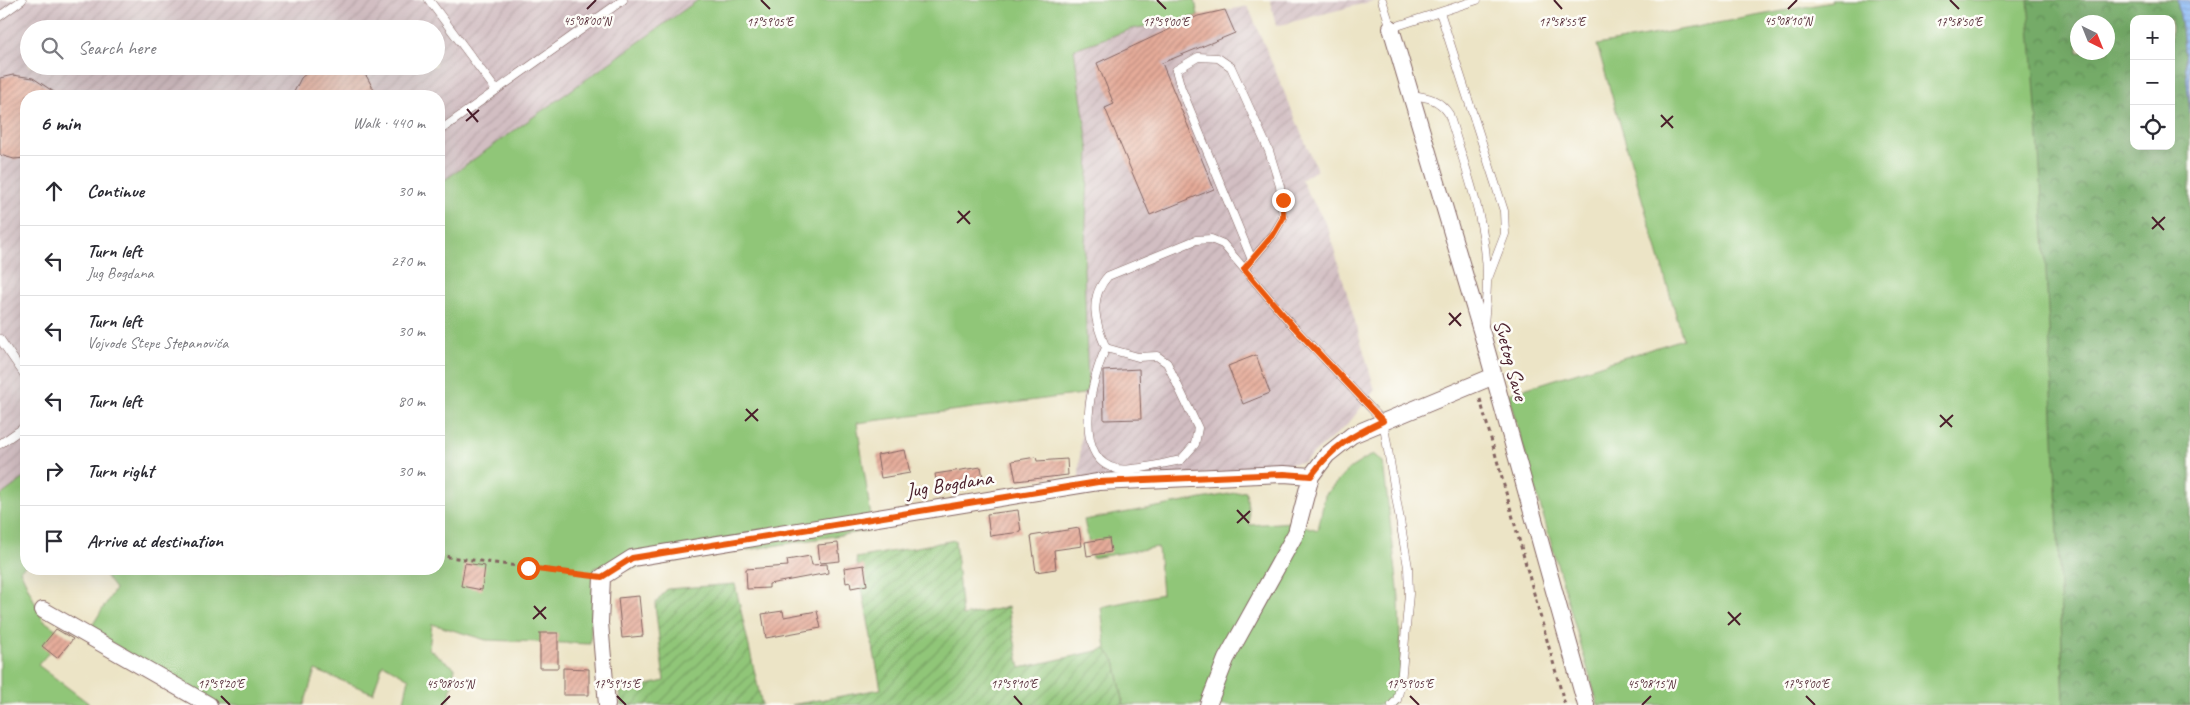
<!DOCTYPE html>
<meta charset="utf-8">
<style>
body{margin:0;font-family:Caveat,sans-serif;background:#f2f2f3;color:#2b2b33}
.controls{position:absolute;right:15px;top:15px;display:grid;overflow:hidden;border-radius:10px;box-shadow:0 5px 20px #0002}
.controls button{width:45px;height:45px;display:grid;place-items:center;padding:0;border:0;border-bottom:1px solid #e1e1e2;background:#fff;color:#2b2b33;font:25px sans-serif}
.compass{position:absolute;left:2070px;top:15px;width:45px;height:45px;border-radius:50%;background:#fff;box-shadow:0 5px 20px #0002;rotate:137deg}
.stop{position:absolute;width:15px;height:15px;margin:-11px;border:4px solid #ea580c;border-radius:50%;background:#fff}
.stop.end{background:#ea580c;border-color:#fff;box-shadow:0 1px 5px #0008}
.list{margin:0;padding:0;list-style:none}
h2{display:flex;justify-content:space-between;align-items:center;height:65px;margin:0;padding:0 20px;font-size:21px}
h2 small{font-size:16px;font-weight:400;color:#7c7c81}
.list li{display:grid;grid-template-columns:32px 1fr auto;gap:15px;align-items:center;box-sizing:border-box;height:70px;padding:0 20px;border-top:1px solid #e1e1e2}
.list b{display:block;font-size:19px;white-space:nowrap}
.list p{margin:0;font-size:16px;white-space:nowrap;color:#7c7c81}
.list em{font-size:16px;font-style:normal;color:#7c7c81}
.icon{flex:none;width:28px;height:28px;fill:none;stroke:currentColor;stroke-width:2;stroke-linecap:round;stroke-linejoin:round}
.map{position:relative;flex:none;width:2190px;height:705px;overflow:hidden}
.search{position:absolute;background:#fff;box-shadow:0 5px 20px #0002;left:20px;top:20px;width:425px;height:55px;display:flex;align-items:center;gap:12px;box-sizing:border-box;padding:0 18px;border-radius:28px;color:#7c7c81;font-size:19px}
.panel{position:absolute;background:#fff;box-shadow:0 5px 20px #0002;left:20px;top:90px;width:425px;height:485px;border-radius:20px}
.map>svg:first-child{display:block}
.industrial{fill:url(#industrial-furrows);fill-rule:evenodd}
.grass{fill:#90c678;stroke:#6d7252}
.forest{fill:url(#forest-crowns);stroke:#5f654a;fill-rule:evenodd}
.garden{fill:url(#garden-furrows);stroke:#6d7252}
.water{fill:url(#water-rules);stroke:#6a6c90}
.building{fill:url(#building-hatch)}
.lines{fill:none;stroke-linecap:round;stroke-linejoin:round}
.service-casing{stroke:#836461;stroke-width:9}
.minor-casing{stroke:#836461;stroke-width:18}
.path{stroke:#836461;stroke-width:3;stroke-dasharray:4 4;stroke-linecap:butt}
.service{stroke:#fff;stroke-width:8}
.minor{stroke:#fff;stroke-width:16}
.route{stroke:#ea580c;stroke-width:6}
.ticks{fill:none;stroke:#4a1f2b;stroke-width:2}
.labels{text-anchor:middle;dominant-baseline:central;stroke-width:5;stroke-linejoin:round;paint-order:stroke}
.street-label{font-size:21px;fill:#4a1f2b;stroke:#fdfcf7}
.ticks-label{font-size:12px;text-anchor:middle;fill:#4a1f2b;stroke:#fdfcf7;stroke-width:5;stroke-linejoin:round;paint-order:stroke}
</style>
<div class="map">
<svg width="2190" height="705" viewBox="0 0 2190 705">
<defs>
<pattern id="industrial-furrows" width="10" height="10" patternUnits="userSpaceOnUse" patternTransform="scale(1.25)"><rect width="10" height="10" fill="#d2bec2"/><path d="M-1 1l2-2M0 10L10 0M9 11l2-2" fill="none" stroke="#b6a3a7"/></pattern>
<pattern id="forest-crowns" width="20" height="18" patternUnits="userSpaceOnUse" patternTransform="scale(1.25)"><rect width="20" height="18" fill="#74ab68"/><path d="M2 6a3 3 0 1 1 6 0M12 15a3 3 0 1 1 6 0" fill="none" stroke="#618b56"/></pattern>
<pattern id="garden-furrows" width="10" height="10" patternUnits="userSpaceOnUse" patternTransform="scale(1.25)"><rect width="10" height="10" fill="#90c678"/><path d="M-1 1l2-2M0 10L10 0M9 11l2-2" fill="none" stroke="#78a063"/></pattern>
<pattern id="water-rules" width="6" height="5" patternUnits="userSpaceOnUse" patternTransform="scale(1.25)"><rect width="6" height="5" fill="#8ab9f5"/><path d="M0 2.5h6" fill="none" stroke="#7396c7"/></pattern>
<pattern id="building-hatch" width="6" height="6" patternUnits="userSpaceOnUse" patternTransform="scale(1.25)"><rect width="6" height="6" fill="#e5ab99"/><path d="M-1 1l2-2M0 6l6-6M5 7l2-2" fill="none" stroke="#bc8b7d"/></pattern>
</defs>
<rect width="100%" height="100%" fill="#fdfcf7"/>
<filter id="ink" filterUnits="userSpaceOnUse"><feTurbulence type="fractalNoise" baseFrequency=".02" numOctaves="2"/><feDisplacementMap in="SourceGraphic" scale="10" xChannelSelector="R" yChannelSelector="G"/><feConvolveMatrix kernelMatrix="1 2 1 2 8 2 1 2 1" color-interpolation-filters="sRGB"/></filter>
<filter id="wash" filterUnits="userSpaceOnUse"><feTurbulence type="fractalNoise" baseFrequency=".0096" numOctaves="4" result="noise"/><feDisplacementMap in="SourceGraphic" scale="20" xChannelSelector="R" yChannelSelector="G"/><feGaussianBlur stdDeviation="1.12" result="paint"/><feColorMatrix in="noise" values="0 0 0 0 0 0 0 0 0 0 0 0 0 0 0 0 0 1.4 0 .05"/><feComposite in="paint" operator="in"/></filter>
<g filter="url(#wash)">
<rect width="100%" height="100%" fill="#ece4c6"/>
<path class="industrial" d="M0 0H698L439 184V96H26V477L0 496ZM29 29H436V66H29Z
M1270 0H1377L1276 26Z
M1248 6 1317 170 1301 180 1328 228 1375 390 1348 424 1304 462 1178 478 1078 496 1083 394 1088 388 1074 49 1132 29Z"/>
<path class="grass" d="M698 0H1195L1198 16 1132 29 1074 49 1089 151 1084 269 1088 389 1083 394 857 423 873 530 628 569 595 567 590 644 486 640 432 624 429 649 455 668 448 705H403L409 679 383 664 373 693 315 670 304 705H211L90 629 115 589 100 569H439V184Z
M1831 0H2031L2054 401 2064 705H1598L1508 394 1683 339 1597 45 1832 2Z
M1373 454 1383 462 1399 597 1401 683 1392 705H1124L1115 661 1106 649 1101 607 1162 594 1158 547 1092 558 1084 520 1246 491 1250 525 1291 522 1318 530 1325 495 1349 469Z
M26 477V565L20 570 43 620 64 635 38 665 91 705H0V496Z"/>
<path class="forest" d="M2028 0H2177L2182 28 2190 114V705H2064C2056 470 2047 235 2028 0ZM2134 19H2171V146H2134ZM2078 22H2108V52H2078Z"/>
<path class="garden" d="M955 540 962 616 1008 607 1020 668 1106 649 1115 661 1124 705H791L881 689 856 558Z
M735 584 762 705H621L620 692 664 681 655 604 667 589Z"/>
<path class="water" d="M2177 0H2190V114L2182 28Z"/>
<g id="blocks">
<path class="building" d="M1225 10 1235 33 1162 63 1214 189 1150 215 1105 108 1114 104 1097 63 1198 16Z
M315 66H354L367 77 377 96H292L301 78Z
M13 75 33 78 60 96H26V158L14 159 0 155V78Z
M1256 355 1270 393 1243 404 1228 366Z
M1139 369 1141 419 1104 420 1103 371Z
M905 450 910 473 881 478 877 455Z
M1036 457 1037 461 1067 459 1068 475 1016 481 1012 461Z
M981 467 984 483 938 490 935 474Z
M1018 510 1021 532 990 536 987 514Z
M1079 528 1082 546 1054 550 1056 569 1036 572 1031 536Z
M1109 538 1111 552 1087 556 1085 542Z
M838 543 840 561 820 563 818 545Z
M810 556 812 565 827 564 828 573 769 584V588L747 589 746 569 788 566 787 560Z
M465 563 485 566 482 590 461 586Z
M864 565 867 585 851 588 850 582 846 583 844 568Z
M639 596 643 636 622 638 618 598Z
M783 611 784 617 817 611 821 628 766 638 762 614Z
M56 629 73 639 57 658 42 646Z
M540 633H558V668H540Z
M563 668 589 669V695H563Z"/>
</g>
</g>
<g filter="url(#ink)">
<use href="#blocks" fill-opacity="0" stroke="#836461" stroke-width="1"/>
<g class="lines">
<defs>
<path id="service" d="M429 0 496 90
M1382 0 1391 28 1477 0
M1440 12 1504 211 1505 234 1487 281
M0 16 22 0
M1411 95C1428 97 1439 99 1449 114 1465 168 1488 225 1487 282 1487 296 1485 311 1484 325
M439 131 623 0
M1244 269 1273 235 1283 218 1280 186 1269 151 1231 67 1218 58 1198 57 1176 70 1181 88 1252 260
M0 339 26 377
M1106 348 1138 357 1157 356 1167 363 1198 428 1195 444 1181 460C1164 463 1134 472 1117 469 1070 459 1092 377 1106 348 1095 323 1088 298 1108 276L1196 240 1211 239 1223 244 1292 325 1383 421 1408 567 1409 594 1401 683 1397 700 1392 705
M0 444 26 426"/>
<path id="minor" d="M1391 28 1483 337 1586 705
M43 610 209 705
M607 705 600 623 602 577 632 558 1098 482 1284 474 1311 476
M1208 705 1226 659 1296 533 1311 476 1327 455 1352 435 1494 376"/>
</defs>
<use href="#service" class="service-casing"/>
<use href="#minor" class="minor-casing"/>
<path class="path" d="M1480 399 1565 705
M439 554 449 557 586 575"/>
<use href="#service" class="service"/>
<use href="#minor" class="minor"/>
</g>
</g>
<g class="lines" filter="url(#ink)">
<path class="route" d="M528 568 602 577 632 558 1098 482 1284 474 1311 476C1332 447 1351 436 1383 421L1292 325 1244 269 1273 235 1283 218V200"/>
</g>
<path class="ticks" d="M761 0 770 9M1157 0 1166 9M1554 0 1562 9M1950 0 1959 9M587 9 596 0M1788 9 1797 0M467 109 478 122M1661 115 1673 128M466 121 479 110M1661 127 1673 116M958 211 970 224M2152 217 2164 230M957 223 970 211M2152 229 2165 217M1449 313 1461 326M1449 325 1461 313M746 409 758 421M1940 415 1952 427M745 421 758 409M1940 427 1953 415M1237 510 1249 523M1237 523 1250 511M534 606 546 619M1728 612 1740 625M533 619 546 607M1728 625 1741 613M221 696 230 705M617 696 626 705M1014 696 1022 705M1410 696 1419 705M1806 696 1815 705M441 705 450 696M1642 705 1651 696"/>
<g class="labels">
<g class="street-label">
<text transform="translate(1511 360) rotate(75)">Svetog Save</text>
<text transform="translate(949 484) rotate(-9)">Jug Bogdana</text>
</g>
</g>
<g class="ticks-label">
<text x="587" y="25">45°08'00"N</text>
<text x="1788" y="25">45°08'10"N</text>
<text x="770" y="26">17°59'05"E</text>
<text x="1166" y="26">17°59'00"E</text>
<text x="1562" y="26">17°58'55"E</text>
<text x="1959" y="26">17°58'50"E</text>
<text x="221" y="688">17°59'20"E</text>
<text x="617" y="688">17°59'15"E</text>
<text x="1014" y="688">17°59'10"E</text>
<text x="1410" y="688">17°59'05"E</text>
<text x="1806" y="688">17°59'00"E</text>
<text x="450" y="688">45°08'05"N</text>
<text x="1651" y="688">45°08'15"N</text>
</g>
</svg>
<div class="controls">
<button>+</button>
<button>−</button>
<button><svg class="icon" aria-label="locate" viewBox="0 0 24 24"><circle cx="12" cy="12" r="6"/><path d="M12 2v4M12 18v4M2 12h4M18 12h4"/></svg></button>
</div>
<svg class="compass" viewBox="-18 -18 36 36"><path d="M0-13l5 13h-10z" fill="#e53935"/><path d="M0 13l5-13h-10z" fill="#7c7c81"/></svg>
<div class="stop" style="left:528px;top:568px"></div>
<div class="stop end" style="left:1283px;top:200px"></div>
<div class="search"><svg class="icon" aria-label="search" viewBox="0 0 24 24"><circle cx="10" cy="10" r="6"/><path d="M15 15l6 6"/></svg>Search here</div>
<section class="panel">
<h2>6 min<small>Walk · 440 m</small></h2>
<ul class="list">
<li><svg class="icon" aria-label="ahead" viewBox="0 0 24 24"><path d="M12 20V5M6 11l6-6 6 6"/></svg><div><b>Continue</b></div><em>30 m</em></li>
<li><svg class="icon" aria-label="left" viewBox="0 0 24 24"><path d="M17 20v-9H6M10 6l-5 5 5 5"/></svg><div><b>Turn left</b><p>Jug Bogdana</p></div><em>270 m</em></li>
<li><svg class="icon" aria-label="left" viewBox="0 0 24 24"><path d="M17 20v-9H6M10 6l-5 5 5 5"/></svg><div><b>Turn left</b><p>Vojvode Stepe Stepanovića</p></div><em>30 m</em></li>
<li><svg class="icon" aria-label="left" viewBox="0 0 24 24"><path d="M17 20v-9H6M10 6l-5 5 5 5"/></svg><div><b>Turn left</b></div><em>80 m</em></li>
<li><svg class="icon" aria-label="right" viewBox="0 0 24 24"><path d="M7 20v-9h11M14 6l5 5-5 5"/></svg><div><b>Turn right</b></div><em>30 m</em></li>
<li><svg class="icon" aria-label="arrive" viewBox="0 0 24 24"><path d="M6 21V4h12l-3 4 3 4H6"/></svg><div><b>Arrive at destination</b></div></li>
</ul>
</section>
</div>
